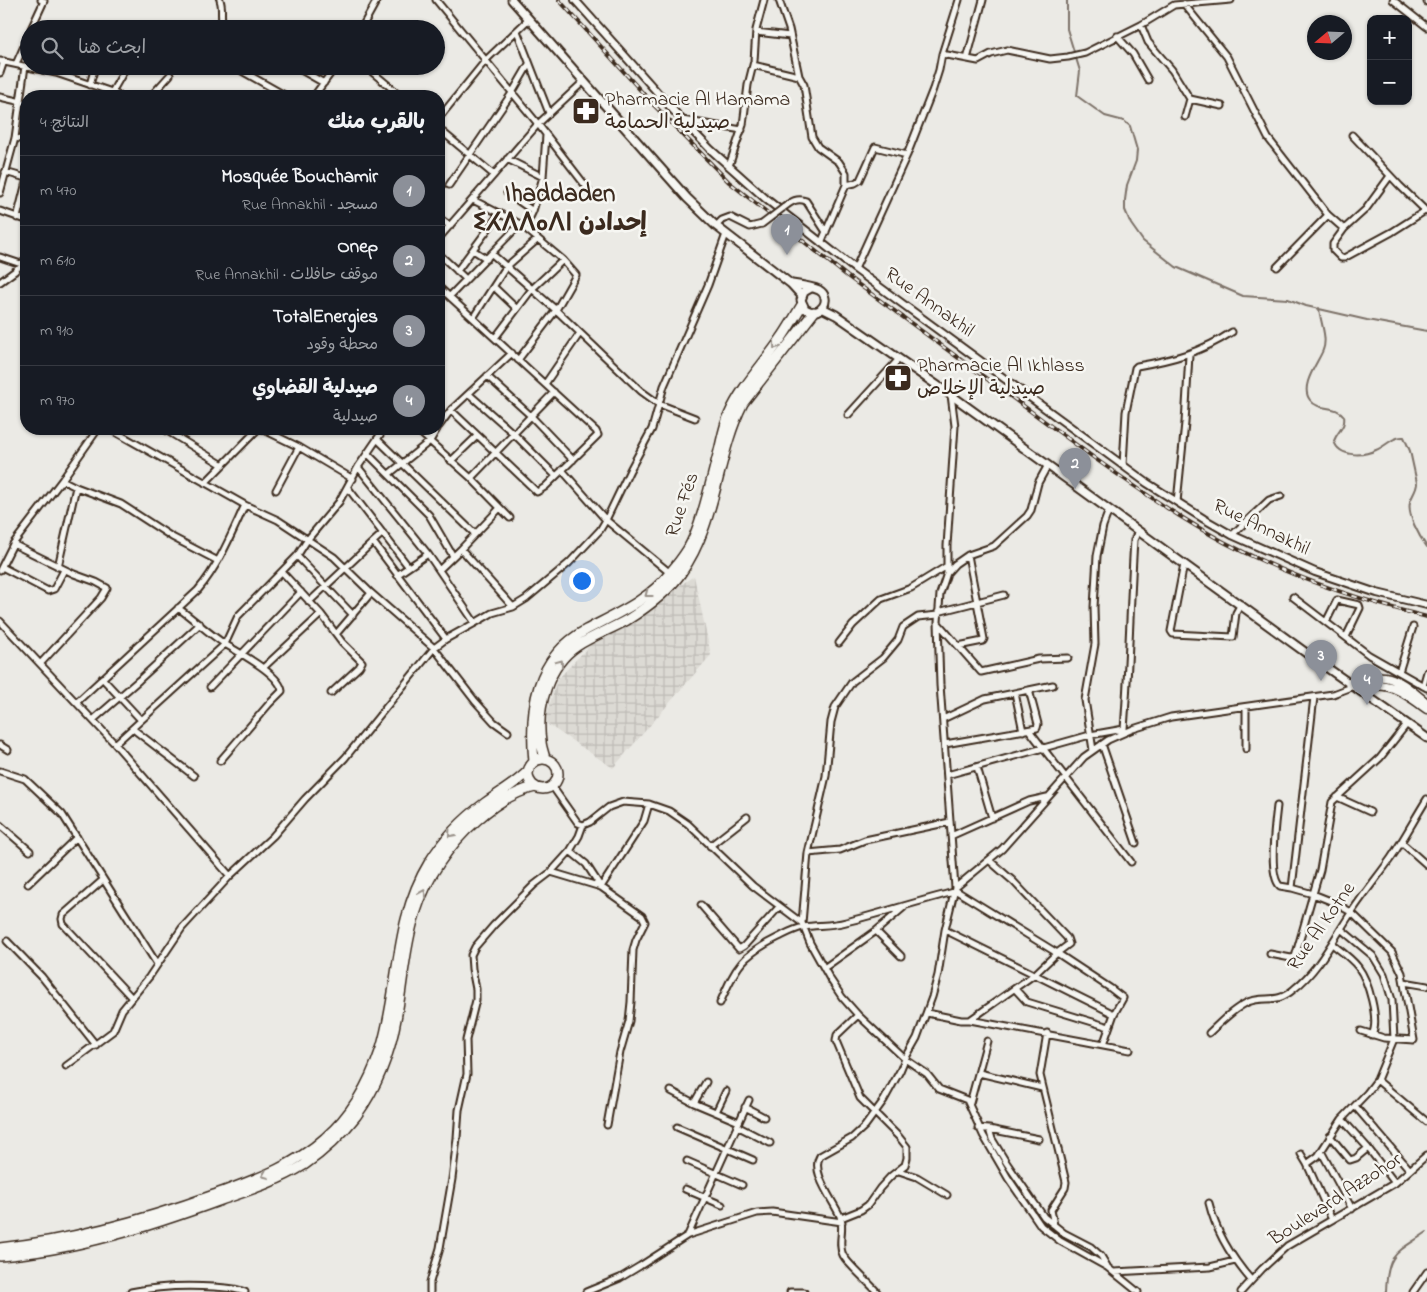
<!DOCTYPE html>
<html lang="ar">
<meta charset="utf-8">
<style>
body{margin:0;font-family:"Indie Flower","Playpen Sans Arabic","Noto Sans Tifinagh",sans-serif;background:#242831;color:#f1f3f6;direction:rtl}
.controls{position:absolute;right:15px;top:15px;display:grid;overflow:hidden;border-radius:10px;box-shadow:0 1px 4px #0004}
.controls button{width:45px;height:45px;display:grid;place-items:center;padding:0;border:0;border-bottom:1px solid #363941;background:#171b24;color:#f1f3f6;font:25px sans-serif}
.compass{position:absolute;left:1307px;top:15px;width:45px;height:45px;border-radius:50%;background:#171b24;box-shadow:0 1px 4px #0004;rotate:251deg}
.you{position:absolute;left:581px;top:580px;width:18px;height:18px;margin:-12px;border:4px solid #fff;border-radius:50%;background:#1a73e8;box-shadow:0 0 0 8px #1a73e833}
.badge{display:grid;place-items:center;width:32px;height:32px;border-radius:50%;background:#8c9099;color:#fff;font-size:16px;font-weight:700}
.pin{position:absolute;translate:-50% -41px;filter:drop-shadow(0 1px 2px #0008)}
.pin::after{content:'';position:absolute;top:26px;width:18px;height:15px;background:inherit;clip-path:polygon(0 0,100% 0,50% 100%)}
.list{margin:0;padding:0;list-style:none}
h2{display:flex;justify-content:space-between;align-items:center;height:65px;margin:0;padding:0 20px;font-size:21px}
h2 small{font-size:16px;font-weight:400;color:#9ea1a6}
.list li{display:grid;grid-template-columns:32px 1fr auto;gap:15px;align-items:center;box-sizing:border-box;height:70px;padding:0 20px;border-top:1px solid #363941}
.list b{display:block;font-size:19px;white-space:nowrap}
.list p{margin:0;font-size:16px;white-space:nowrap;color:#9ea1a6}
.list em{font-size:16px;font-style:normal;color:#9ea1a6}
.icon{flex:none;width:28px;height:28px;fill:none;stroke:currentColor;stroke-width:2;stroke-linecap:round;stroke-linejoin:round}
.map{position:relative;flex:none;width:1427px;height:1292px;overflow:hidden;direction:ltr}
.search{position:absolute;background:#171b24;box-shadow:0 1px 4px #0004;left:20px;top:20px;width:425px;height:55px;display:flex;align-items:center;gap:12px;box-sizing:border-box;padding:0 18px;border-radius:28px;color:#9ea1a6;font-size:19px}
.panel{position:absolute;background:#171b24;box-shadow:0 1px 4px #0004;left:20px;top:90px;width:425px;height:345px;border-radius:20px;direction:rtl}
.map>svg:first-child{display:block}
.industrial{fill:url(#industrial-grid)}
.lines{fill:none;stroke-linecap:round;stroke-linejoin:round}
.stream{stroke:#7c7167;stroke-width:2}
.minor-casing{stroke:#3b2a1e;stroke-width:9}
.tertiary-casing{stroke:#3b2a1e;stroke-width:10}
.secondary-casing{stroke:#3b2a1e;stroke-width:11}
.primary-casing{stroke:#3b2a1e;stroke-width:11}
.trunk-casing{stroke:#3b2a1e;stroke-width:12}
.minor{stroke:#f6f6f2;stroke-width:5}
.tertiary{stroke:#f6f6f2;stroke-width:6}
.secondary{stroke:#f6f6f2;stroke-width:7}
.primary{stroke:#f6f6f2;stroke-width:8}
.trunk{stroke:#f6f6f2;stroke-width:9}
.rail-casing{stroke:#3b2a1e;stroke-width:4}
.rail{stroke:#f6f6f2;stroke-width:2;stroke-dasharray:5.5;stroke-linecap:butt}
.minor-bridge-casing{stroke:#3b2a1e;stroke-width:9;stroke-linecap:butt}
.minor-bridge{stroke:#f6f6f2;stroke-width:5}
.oneway{stroke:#989088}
.labels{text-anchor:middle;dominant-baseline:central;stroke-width:5;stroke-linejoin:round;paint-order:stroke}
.poi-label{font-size:20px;fill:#3b2a1e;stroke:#f6f6f2;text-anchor:start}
.street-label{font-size:20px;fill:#3b2a1e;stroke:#f6f6f2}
.district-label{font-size:25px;font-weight:bold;fill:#3b2a1e;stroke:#f6f6f2}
</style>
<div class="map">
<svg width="1427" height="1292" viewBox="0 0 1427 1292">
<defs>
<pattern id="industrial-grid" width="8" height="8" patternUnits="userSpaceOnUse" patternTransform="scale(1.25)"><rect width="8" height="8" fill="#dcdad4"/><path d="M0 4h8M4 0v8" fill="none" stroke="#bebbb6"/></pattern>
</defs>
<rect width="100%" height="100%" fill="#ebeae5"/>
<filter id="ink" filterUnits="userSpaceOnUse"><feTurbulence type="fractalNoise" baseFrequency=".02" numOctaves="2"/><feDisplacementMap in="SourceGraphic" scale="10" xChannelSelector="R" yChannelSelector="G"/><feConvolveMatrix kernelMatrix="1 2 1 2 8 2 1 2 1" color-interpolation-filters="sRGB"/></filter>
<g filter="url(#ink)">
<path class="industrial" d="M694 576 711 655 613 768 544 722 557 680 591 644Z"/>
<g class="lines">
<path class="stream" d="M1067 0V29L1080 71 1077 96 1105 116 1124 121 1130 126 1137 150 1136 161 1127 185 1125 200V210L1131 224 1143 241 1176 267 1243 296 1288 299 1306 306 1367 320 1427 331
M1319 308C1320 321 1328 338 1323 350 1318 363 1299 386 1310 400 1319 412 1335 404 1344 416 1346 428 1337 431 1334 441 1339 458 1364 456 1376 450 1386 446 1393 436 1404 437L1410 451 1417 483C1417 490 1412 495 1410 502 1407 515 1419 536 1427 547
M1386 1292C1387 1252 1397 1253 1427 1232"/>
<defs>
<path id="minor" d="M220 0C224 10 218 21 226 29
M436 0 538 124 588 189
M779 0 789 29 799 76 804 85 812 137 818 147 839 162 846 173V185L821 243
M1393 0 1427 27
M1427 0V2
M1184 4 1227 57 1268 138 1328 215 1344 229
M1141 25 1148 42 1172 70 1190 99 1185 117
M31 29 44 1 41 0
M361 29 377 0
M517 31 549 113
M756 32 790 36
M1117 36 1133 54 1148 80
M942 54 978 61 991 54 1007 50 1050 59 1068 57 1085 53 1141 25 1174 5 1231 0
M967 59 983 0
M0 61 56 73 112 92 120 96
M16 64 29 35
M753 65 799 76
M241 66 242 71 286 96
M294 66 324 83
M365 66 401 96
M0 73 4 61
M90 85 95 66
M112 92 127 66
M151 96 170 75
M314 96 336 66
M0 97 26 103
M1190 99 1222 106
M439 118 486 60 529 19
M682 120 742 130
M439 129 494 175
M1352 135 1400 186 1427 212
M15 138 26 140
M507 159 543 177
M729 166 743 125 748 85 754 61 756 30 764 0
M5 172 26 178
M1390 176 1366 209 1344 229 1333 244V250L1341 258H1344L1392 232 1425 211
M449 185 512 93 529 64
M846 185 855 183 860 180 875 147 907 155
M0 193 15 138 25 66
M507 193 533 211
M473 200 520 224 563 260 576 275 556 310 518 360
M783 208C790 203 796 197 806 201L826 232
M0 211 26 220
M17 218 26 182
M439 218 450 226
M716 226 722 220 730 217 750 227 762 224
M525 228 533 211 543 177 546 135
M439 238 538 124 583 82
M473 250 487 259
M439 254 466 279
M492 254 556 310 641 391 659 404 695 418
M0 257 21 264
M1277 267 1328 215
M855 269 907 155 933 89 939 70 942 54 959 0
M457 271 500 213
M0 282 15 271 26 259
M439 287 596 431 598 435 545 487 537 492 451 410
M494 287 517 309
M450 296 520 224
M473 318 506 267 538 239
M495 338 532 289 563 260
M487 376 531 416 573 460
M545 384 580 333
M469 394 513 433 556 476
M848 415 899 359
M439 426 451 410 512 353
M110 429 245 505 278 520 334 557 371 593 434 648 475 701 494 722 508 732
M164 429 223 465
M262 429 299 447 353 479
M416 429 471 478 510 518
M377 439 475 534
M367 453 429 515 453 556
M451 461 477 436
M1123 465 1126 412 1135 368 1137 366C1172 360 1202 352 1232 332
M358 467 428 554 475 623
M562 470 606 520 670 573
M389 474 430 441 437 429
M471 478 554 392
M62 480 76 487 121 504 172 537 218 561
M205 483 258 429
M348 488 408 566
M276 490 299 447
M1177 502 1185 423 1189 355
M1232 535 1269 500 1281 496
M373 542 383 533
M13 544 74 574 96 582 107 588 101 598 41 663
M461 549 500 508
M297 556 353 615
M1184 564 1171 631 1173 634 1233 637 1236 613 1241 604
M2 567 48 591 54 589 64 570
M58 567 76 487
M0 570 13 544 62 480 98 429
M439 570 461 549 513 607
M282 572 321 614 342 642 362 662 359 667 331 693
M947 573 955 564 968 555 994 546 1027 516 1031 510 1038 483 1048 465
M397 575 428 554
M1293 597 1369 655 1427 688
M309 602 373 542 446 639
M178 608C194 619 209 634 225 644 239 653 280 674 282 691L269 704 220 761
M938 612 1004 595
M938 615 918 617 903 627 898 640 883 658 852 682 835 707 831 722 826 776 808 853 802 923 810 943 830 979 842 997 858 1015 905 1059 927 1074 939 1089 967 1100 983 1135 1008 1178 1041 1226 1060 1241 1107 1267 1138 1292
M0 621 115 744 230 876
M1326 622 1337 600 1359 605 1360 608 1346 637
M938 623 981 672 1039 659 1068 658
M337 633 371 593
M839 643 853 625 881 599 911 588 947 566
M958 646 983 641 984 639 968 555
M263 668 321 614
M1399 672 1413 627
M102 678 141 720
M1423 686 1427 672
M210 687 301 592
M1015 693 1023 731
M77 702 198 590C219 565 231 535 245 505
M943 719 985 699 1053 685
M93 720 139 680 200 624
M133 729 194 776
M1124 729C1129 666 1130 603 1134 540L1138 531
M1029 730 1131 862
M115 744 225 644 238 616 297 556 308 539 339 502 358 467 384 429
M945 744 1037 728 1038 724 1029 690
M1102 744 1136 843
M0 745 8 750
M1246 749V707
M1093 750 1085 700 1095 644 1094 607 1097 556 1103 526 1109 510
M977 767 992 818
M0 771 25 779 62 814 157 964
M947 775 1090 735 1124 729 1125 731
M552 786 578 823 583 825 590 822 609 807 623 802 649 804 669 811 688 824 753 886 802 923
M1337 797 1370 812
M1277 806C1275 823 1268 875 1280 886L1292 888
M0 825 30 851
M951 836 1029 801 1047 797
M1401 842 1427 865
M710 846 747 817
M570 851 586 864 601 887 642 916 645 922 636 940 633 950 631 1002 629 1021 620 1052 607 1125
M808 853 840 850 865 840 950 822
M990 861 1013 881 1067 938 1069 944 1057 953 1110 988 1123 998 1114 1014 1103 1045
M551 872 601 887 644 821 649 804
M103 880 63 915 62 919 63 924 132 998
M28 884 77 837
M955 888 1002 849 1084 757 1108 740 1133 729 1171 717 1333 694 1354 686
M701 905 739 949 744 946 779 907
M945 930 1114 1014
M876 931 901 956
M7 941 42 977 96 1045
M1332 944C1341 951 1351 958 1358 967 1368 980 1380 1020 1372 1035
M1270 954 1291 958 1295 957 1313 894 1292 888 1314 697
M824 968 876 931 904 907
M1404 982 1427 986
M1015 989 1027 1002 1109 1027
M720 1003C736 966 742 955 779 937 787 933 796 928 804 927 819 925 832 926 846 922 882 913 918 901 954 892
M927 1013 961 1020H970L1035 974 1057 953 955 890
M970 1020 1130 1050
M1361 1031 1384 1038 1414 1040 1402 973 1392 952 1351 912 1333 902 1313 894 1320 870 1332 802 1380 758 1407 724
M1047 1033 1040 1075 1066 1182 1065 1188 1051 1210 1054 1225
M1209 1033C1221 1022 1233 1009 1248 1002 1266 995 1276 1005 1294 989 1320 969 1335 936 1353 910 1365 892 1379 875 1391 858 1404 839 1415 818 1427 799
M66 1066 113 1031 122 1010 149 977 182 928 230 876 273 836 305 799 345 758 434 648 446 639 475 623 492 613 513 607 526 599 569 563 600 530 606 520 630 470 652 429 664 386 708 285 726 234
M979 1073 1042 1088
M1377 1080 1427 1122
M671 1091 694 1103 739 1122
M694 1103 706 1082
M970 1103 987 1041
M1355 1106 1410 1170
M745 1107 764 1117
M716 1112 726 1091
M1342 1119 1368 1148 1395 1183
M737 1126 770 1143
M677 1127 753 1160
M978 1128 989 1129 992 1139 1006 1162 1044 1217 1064 1233 1091 1247 1101 1256 1107 1266
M989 1129 1039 1139
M1330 1136 1350 1160 1356 1158 1368 1148
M1321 1151 1352 1209
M1301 1154 1307 1164 1332 1220
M687 1161 742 1185
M1307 1164 1318 1156 1342 1119 1367 1093 1377 1080 1394 1039 1392 1000 1384 974 1373 956 1341 929
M899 1171 917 1177 947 1195
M685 1189 722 1205
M1209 1203C1216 1232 1232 1258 1251 1280
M841 1218 861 1210 868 1205 880 1188 891 1176 905 1165 907 1158V1147L899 1137 860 1098 836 1041 837 1035 858 1015
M688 1235 749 1100
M1114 1272 1210 1267 1235 1261
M131 1292C159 1286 185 1285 214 1287 224 1288 235 1288 245 1292
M430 1292V1282L440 1248 452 1179 457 1138 459 1110 467 1074 466 1040 476 1000V989L472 969 471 955 475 947 494 925 534 885 551 872 570 851 579 836 583 825
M586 1292 620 1278 640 1266 688 1235 757 1213 772 1212 842 1222
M790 1292H804
M877 1292C868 1281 849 1266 843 1255 837 1243 845 1229 840 1216 833 1200 810 1172 820 1156L852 1138 865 1126 884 1100 900 1071 905 1059 917 1038 932 997 938 975 945 930 955 888 940 685 938 622 940 594 947 573V546L955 426 951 395
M1241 1292 1262 1269 1287 1246 1395 1183 1427 1155
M1413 1292 1427 1272"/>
<path id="tertiary" d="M575 0 682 120 710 149 766 199 855 269 1147 483 1204 519 1232 535 1315 572 1377 593 1427 605"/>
<path id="secondary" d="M512 0 687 198 716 226 791 284 802 296
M792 284C799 285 813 287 819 290 833 298 821 319 805 309L801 300 804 292 811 288
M822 308 836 315 951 395 1309 655 1427 738"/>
<path id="primary" d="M1354 686C1386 665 1401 683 1427 703
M1356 686C1392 682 1399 689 1427 709"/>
<path id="trunk" d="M545 759C544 753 541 747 541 741 536 708 548 665 577 646 592 636 611 629 627 620 646 608 668 592 681 573 717 523 716 456 743 403L814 312
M528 774a15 15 0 1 1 30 0a15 15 0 1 1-30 0Z
M534 762C529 709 535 658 586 630 616 614 648 601 670 573 676 566 683 557 688 549 702 524 711 480 719 451 722 439 724 426 729 415 741 387 763 365 780 340 788 329 795 316 802 305
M0 1248C73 1240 145 1220 214 1195 254 1180 293 1167 325 1138 352 1115 370 1082 381 1049 400 987 394 920 429 863 443 840 463 819 485 803 500 792 516 784 529 770
M0 1256C76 1250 150 1226 221 1200 250 1190 278 1181 304 1165 323 1152 342 1134 356 1116 377 1087 390 1054 396 1019 403 984 404 948 415 914 426 878 449 844 477 820 494 805 513 792 535 787"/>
</defs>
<use href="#minor" class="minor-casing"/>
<use href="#tertiary" class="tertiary-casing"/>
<use href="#secondary" class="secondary-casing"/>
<use href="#primary" class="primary-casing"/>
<use href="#trunk" class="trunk-casing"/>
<use href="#minor" class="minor"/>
<use href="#tertiary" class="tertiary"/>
<use href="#secondary" class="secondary"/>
<use href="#primary" class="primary"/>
<use href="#trunk" class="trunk"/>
<defs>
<path id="rail" d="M559 0 651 102 729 182 847 276 1097 460C1151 498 1205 536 1265 562 1317 586 1372 603 1427 617"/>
</defs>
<use href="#rail" class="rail-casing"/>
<use href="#rail" class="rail"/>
<defs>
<path id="minor-bridge" d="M762 224 783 208"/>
</defs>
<use href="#minor-bridge" class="minor-bridge-casing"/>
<use href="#minor-bridge" class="minor-bridge"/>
</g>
<defs><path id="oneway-chevron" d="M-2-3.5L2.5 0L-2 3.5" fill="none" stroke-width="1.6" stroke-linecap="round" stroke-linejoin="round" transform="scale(1.25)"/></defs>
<g class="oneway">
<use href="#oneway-chevron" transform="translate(776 346) rotate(127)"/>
<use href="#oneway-chevron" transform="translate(648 594) rotate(143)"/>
<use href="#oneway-chevron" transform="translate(560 663) rotate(-53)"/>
<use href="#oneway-chevron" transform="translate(451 834) rotate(132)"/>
<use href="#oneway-chevron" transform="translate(423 893) rotate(-67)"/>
<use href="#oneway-chevron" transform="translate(265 1175) rotate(158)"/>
</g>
</g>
<defs>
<symbol id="pharmacy-square" viewBox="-11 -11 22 22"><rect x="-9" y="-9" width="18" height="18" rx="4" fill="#3b2a1e" stroke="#f6f6f2"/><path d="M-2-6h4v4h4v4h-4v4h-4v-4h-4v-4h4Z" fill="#fff"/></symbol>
</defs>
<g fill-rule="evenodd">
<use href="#pharmacy-square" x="570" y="95" width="32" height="32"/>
<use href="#pharmacy-square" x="882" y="362" width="32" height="32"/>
</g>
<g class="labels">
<g class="poi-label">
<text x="605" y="100">Pharmacie Al Hamama<tspan x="605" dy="23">صيدلية الحمامة</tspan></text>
<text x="917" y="366">Pharmacie Al Ikhlass<tspan x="917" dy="23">صيدلية الإخلاص</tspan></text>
</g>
<g class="street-label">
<text transform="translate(929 303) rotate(36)">Rue Annakhil</text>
<text transform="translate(683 505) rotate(-71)">Rue Fés</text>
<text transform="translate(1261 528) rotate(26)">Rue Annakhil</text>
<text transform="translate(1322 927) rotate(-55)">Rue Al Kotne</text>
<text transform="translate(1336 1200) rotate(-33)">Boulevard Azzohor</text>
</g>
<g class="district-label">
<text x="560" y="195">Ihaddaden<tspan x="560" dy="29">ⵉⵃⴷⴷⴰⴷⵏ إحدادن</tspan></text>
</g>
</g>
</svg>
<div class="controls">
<button>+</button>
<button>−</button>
</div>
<svg class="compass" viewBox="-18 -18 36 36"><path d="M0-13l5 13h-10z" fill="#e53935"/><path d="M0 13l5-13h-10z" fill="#9ea1a6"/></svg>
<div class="you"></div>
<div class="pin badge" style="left:787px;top:255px">1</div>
<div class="pin badge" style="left:1075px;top:489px">2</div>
<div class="pin badge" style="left:1321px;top:681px">3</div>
<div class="pin badge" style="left:1367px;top:705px">4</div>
<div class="search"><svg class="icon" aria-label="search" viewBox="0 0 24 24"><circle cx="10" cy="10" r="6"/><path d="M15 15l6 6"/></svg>ابحث هنا</div>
<section class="panel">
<h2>بالقرب منك<small>النتائج: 4</small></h2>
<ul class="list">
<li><span class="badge">1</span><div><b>Mosquée Bouchamir</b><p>مسجد · Rue Annakhil</p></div><em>470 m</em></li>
<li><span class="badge">2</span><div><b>Onep</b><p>موقف حافلات · Rue Annakhil</p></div><em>610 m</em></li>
<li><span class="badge">3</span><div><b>TotalEnergies</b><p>محطة وقود</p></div><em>910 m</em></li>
<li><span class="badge">4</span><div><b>صيدلية القضاوي</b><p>صيدلية</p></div><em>970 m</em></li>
</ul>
</section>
</div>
